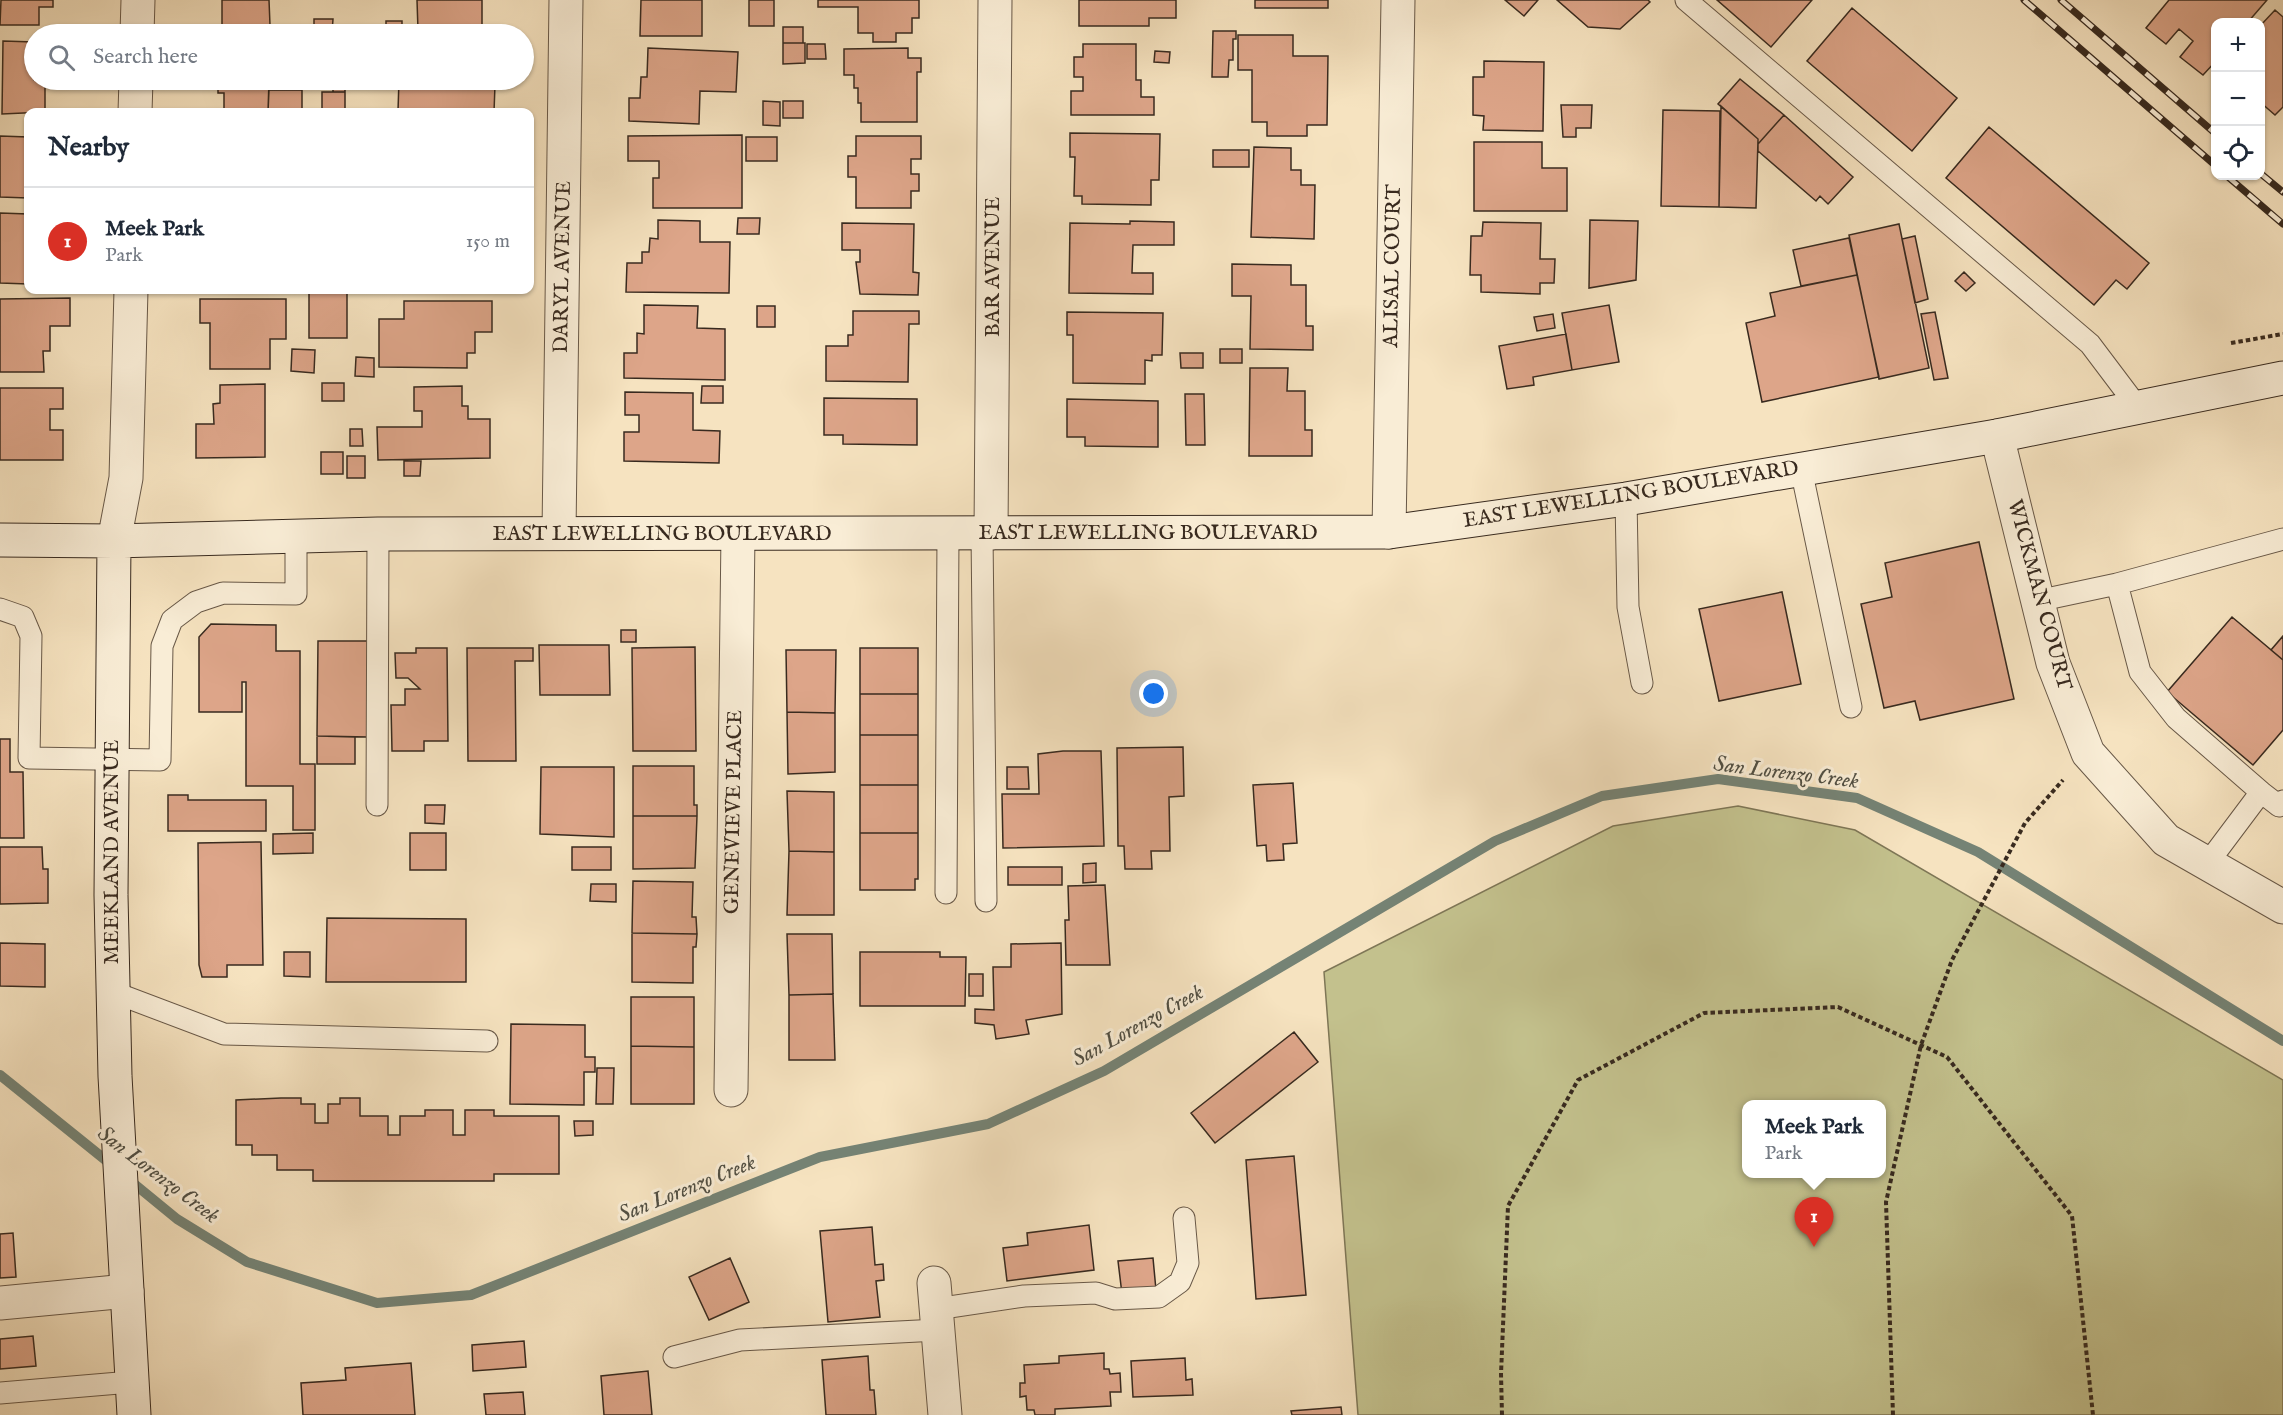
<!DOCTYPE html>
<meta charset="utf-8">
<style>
body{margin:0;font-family:"IM FELL English",serif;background:#f6f6f7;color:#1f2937}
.controls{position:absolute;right:18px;top:18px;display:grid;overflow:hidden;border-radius:12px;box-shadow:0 2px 4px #0004}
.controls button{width:54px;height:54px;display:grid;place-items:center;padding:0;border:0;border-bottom:2px solid #e0e1e3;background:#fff;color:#1f2937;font:30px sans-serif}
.you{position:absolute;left:1154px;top:694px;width:21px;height:21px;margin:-15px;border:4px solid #fff;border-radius:50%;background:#1a73e8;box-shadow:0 0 0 9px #1a73e833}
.badge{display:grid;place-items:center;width:39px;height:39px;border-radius:50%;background:#d93025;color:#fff;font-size:20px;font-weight:700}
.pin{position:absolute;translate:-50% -50px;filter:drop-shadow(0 2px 3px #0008)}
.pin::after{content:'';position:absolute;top:32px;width:21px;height:18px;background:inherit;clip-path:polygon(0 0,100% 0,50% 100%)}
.popup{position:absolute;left:1742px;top:1100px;width:144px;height:78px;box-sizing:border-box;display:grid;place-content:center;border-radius:12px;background:#fff;filter:drop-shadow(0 2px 4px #0005);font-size:20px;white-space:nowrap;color:#747a83}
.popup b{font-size:22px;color:#1f2937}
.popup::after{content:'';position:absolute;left:50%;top:100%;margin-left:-12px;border:12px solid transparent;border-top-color:#fff}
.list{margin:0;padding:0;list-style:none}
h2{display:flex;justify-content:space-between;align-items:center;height:78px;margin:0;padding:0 24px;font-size:26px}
h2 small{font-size:20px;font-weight:400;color:#747a83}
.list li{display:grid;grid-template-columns:39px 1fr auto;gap:18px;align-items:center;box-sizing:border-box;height:108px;padding:0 24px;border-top:2px solid #e0e1e3}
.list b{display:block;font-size:22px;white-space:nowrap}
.list p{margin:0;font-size:20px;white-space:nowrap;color:#747a83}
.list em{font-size:20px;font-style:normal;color:#747a83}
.icon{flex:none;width:33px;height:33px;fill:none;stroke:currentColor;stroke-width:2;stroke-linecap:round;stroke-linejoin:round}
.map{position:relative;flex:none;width:2283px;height:1415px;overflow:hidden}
.search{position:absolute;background:#fff;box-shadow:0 2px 4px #0004;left:24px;top:24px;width:510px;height:66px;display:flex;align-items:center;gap:15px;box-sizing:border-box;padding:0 21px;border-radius:33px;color:#747a83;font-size:22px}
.panel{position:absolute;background:#fff;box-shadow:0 2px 4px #0004;left:24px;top:108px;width:510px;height:186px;border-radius:12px}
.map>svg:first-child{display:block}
.green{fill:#c3c18d;stroke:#7e7656;stroke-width:1.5;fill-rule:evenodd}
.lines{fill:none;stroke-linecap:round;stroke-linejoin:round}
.stream{stroke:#758375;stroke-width:10}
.building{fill:#dda589;stroke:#382a1f;stroke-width:1.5}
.lane-casing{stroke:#685847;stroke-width:23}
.street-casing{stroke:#685847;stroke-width:35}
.secondary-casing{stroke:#382a1f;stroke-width:35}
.path{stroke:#382a1f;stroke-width:4;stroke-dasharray:4.5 3;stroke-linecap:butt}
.lane{stroke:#f9edd6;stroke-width:21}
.street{stroke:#f9edd6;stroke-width:33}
.secondary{stroke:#f9edd6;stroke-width:33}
.rail-casing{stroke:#382a1f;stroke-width:7}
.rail{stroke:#f9edd6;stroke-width:4.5;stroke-dasharray:14;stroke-linecap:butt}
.labels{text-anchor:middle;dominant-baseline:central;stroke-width:6;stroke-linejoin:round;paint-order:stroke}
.street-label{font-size:21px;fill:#382a1f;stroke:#f9edd6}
.water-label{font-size:22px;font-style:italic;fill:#514f43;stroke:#f9edd6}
</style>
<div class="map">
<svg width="2283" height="1415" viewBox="0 0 2283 1415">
<rect width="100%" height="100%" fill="#f6e3c0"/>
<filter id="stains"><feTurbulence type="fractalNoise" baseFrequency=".00333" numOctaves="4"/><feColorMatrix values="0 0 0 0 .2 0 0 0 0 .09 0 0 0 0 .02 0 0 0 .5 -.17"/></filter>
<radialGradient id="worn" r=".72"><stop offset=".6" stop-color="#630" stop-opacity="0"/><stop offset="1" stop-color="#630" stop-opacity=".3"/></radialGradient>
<path class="green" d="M1738 806 1855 830 2283 1080V1415H1358L1324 972 1613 826ZM1746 1104H1882V1174H1746Z"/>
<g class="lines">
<path class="stream" d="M0 1075 113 1166
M127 1178 177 1219 247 1262 377 1303 471 1295 820 1157 988 1124 1104 1071 1495 841 1602 796 1718 779 1857 798 1978 852 2283 1041"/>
</g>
<path class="building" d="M1 0H53V7H39V25H0Z
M222 0H269L270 25 222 26Z
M417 0H482V30H418Z
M641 0H702V36H640Z
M749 0H774V26H749Z
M818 0H919V18H912V33H896V42H873V33H858V7H818Z
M1079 0H1176V18H1149V26H1079Z
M1255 0H1328V8H1255Z
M1505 0H1538L1524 16Z
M1557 0H1648L1650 2 1620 29 1588 27Z
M1717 0H1812L1771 47Z
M2169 0H2267L2248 22H2216V61L2203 75 2180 57 2193 41 2179 29 2166 44 2146 28Z
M1852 8 1957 98 1912 151 1807 61Z
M2275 10 2283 17V107L2275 115 2260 102V85L2264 82 2260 79V26Z
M314 19H333L332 33H314Z
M386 21H402V32H386Z
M783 27H803V43H783Z
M1213 31H1236V39H1233V60H1229L1228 77H1212Z
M1238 35H1293V56H1328L1327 125H1307V136H1267V122H1252V70H1238Z
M3 41 34 42V80H45V112L2 114Z
M783 43H805V63L783 64Z
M807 44H825L826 59H807Z
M1083 44H1136V80H1141V97H1154V115H1071V91H1083V77H1074V57H1083Z
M648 48 738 52 736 92 700 91 699 124 629 121V98H640L641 77H647Z
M908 48V58H921V72H917V122H861V103H858V88H854V75H844V49Z
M1155 51 1170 52 1169 63 1154 62Z
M1484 61 1544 62 1543 131 1483 130 1484 116 1473 115V77H1484Z
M1740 79 1784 115 1758 144V139L1718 104Z
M218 80H305V81H269L268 112 224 111V93H218Z
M333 80H345V92H333Z
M399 80H480V85H495L494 112 398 111Z
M269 90H302V112H268Z
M322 92H345V112H322Z
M763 101 780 102V126L763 125Z
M783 101H803V118H783Z
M1561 105H1592L1591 128H1576V137H1563Z
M1721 106 1758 139 1756 208 1719 207Z
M1663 110 1720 111 1719 207 1661 206Z
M1784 115 1853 177 1828 204 1820 196 1816 201 1758 151V144Z
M1989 127 2149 263 2127 289 2116 280 2094 305 1946 178Z
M1070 133 1160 134 1159 180H1151V205L1082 204V196H1074L1075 157H1070Z
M742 135V208H653V178H659V161H628V136Z
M0 136 28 137V198L0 197Z
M856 136H921V159H911V174H919V191H911V208H856V177H848V156H856Z
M746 137H777V161H746Z
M1474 142H1542V168H1567V211H1474Z
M1254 147 1291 148V170H1301V185H1315L1314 239 1251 237Z
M1213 150H1249V167H1213Z
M0 213 28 214V284L0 283Z
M738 218H760L759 234H737Z
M658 220 700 221V242H730L729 293 626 292 627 263H642V252H649L650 238 658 239Z
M1590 220 1638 221 1636 280 1589 288Z
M1130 221 1174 222V245H1133L1132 273H1153V294L1069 293 1070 223 1130 224Z
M1483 222 1541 223 1540 259H1555L1554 283H1540V294L1481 292V275H1470L1471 236H1482Z
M842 223 914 224 913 272 919 273 918 295 860 294 856 262H860V250H842Z
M1899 224 1929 368 1879 379 1849 235Z
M1915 236 1928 299 1915 303 1902 239Z
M1849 238 1857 275 1801 286 1793 250Z
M1232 264 1291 265V285H1306V326H1313V350L1250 349 1251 296H1232Z
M1964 272 1975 283 1966 291 1955 281Z
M1857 275 1879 377 1762 402 1746 323 1775 316 1770 293Z
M309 293H347V338H309Z
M70 298V326H50V351H43L44 372H0V299Z
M200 299H286V339H270V369H210V323H200Z
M404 301H492V332H475V353H467V368L379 367V319H404Z
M644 305 698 306 697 328 725 329V380L624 378V353H637V333L644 334Z
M1609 305 1619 362 1572 370 1562 313Z
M757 306H775V327H757Z
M853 311H919V324H909L908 382 826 381V346H848V335H853Z
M1067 312 1163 313 1162 355H1152V361L1145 360V384L1073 383V335H1067Z
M1935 312 1948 378 1934 380 1921 314Z
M1553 314 1555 328 1537 331 1534 317Z
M1566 334 1572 370 1533 377 1534 385 1507 389 1499 346Z
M292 349 315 350 314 373 291 371Z
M1220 349H1242V363H1220Z
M1180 353H1203V368H1181Z
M356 357 374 358V377L355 376Z
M1250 368H1288L1287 391H1305V430H1312V456H1249Z
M322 383H344V401H322Z
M265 384V457L196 458V424H214L213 404 220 403V385Z
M462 386V406H468V419H490V458L378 460 377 427H422V411H414V387Z
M702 386H723V403H701Z
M0 388H63V409H50V430H63V460H0Z
M625 392 693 393V430L720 431 719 463 624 461V432H639V415H625Z
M1185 394H1204L1205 445H1186Z
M824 398 917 399V445L843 444V435H824Z
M1067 399 1158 401V447L1085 446V437H1067Z
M350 429H362L363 446H350Z
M321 452H343V474H321Z
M347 456H365V478H347Z
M404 461H421L420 476H404Z
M1979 542 2014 699 1920 720 1915 701 1884 708 1861 604 1892 597 1885 563Z
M1782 592 1801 684 1719 701 1699 609Z
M2232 617 2283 660V730L2253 765 2167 692Z
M211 624 276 625V651H300V764H315V830H293V786H246V682H242V712H199V637Z
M621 630H636V642H621Z
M2283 636V660L2271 650Z
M318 641H369V737L317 736Z
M539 645H609L610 695H540Z
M695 647 696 751H633L632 648Z
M416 648H447L448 741H424V751H392L391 705H405V689H420L408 678H396L395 653H416Z
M467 648H533V661H515L516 761H468Z
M860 648H918V694H860Z
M786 650H836L835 713 787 712Z
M860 694H918V735H860Z
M787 712 835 713V772L788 774Z
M860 735H918V785H860Z
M317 736 355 737V764H317Z
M0 739H10V772H23L24 838H0Z
M1183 747 1184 796 1169 797 1170 851H1151L1152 869H1125L1124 846H1118L1117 748Z
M1063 751H1101L1104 846 1003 848 1002 794H1039L1038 754Z
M633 766H694V805H697V816H633Z
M541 767H614V837L540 834Z
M1007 767H1028L1029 789H1007Z
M1293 783 1297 843 1283 844 1284 860 1267 861 1266 845 1257 846 1253 785Z
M860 785H918V833H860Z
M787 791 834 792V852L789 851Z
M168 795H188V800H266V831H168Z
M425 805H445L444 824 425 823Z
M633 816H697L695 868 633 869Z
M313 833V853L273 854V834Z
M410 833H446V870H410Z
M860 833H918V879H915V890H860Z
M261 842 263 965H227V977H202L199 965 198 843Z
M0 847H42L43 869H48V903L0 904Z
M572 847H611V870H572Z
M789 851 834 852V915H787Z
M1096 863V882L1083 883V864Z
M1008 867H1062V885H1008Z
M633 881 693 882 692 917H696L697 934 632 933Z
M591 884H616V902L590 901Z
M1105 885 1110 965H1066L1065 920H1069L1068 886Z
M327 918 466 919V982H326Z
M632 933 697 934 696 947H693V983L632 982Z
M787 934H832L833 994 789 995Z
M0 943 45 944V987L0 986Z
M1061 943 1062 1014 1026 1020 1029 1034 996 1039 994 1025 975 1023V1009L994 1010 993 967H1011V944Z
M284 952H310V977L284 976Z
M860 952H940V957H966L965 1006H860Z
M969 974H983V996H969Z
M833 994 835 1060H789V995Z
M631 997H694V1047L631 1046Z
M511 1024 585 1025V1057H595V1072H584V1105L510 1104Z
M1294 1032 1318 1062 1215 1143 1191 1113Z
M631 1046 694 1047V1104H631Z
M597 1068H614L613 1104H596Z
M281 1098H301V1104H315V1123H328V1104H340V1098H360V1116H388V1135H400V1116H425V1110H453V1135H465V1110H494V1116H559V1174H494V1181H313V1170H277V1155H252V1145H236V1100Z
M574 1121H593V1135L575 1136Z
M1294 1156 1306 1295 1256 1299 1246 1160Z
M1089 1225 1094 1270 1007 1281 1003 1248 1028 1245 1027 1233Z
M872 1227 875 1265 883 1264 884 1280 876 1281 880 1317 828 1322 820 1231Z
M13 1233 16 1277 0 1278V1234Z
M730 1258 749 1302 709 1320 689 1277Z
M1153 1258 1156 1290 1122 1294 1118 1261Z
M33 1336 36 1366 0 1369V1339Z
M524 1341 526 1367 473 1371 472 1345Z
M1104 1353V1369H1109L1110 1374 1120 1373 1121 1392H1110L1111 1406 1055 1409V1415H1035L1034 1410H1027L1026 1396 1020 1397V1383H1025L1024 1365 1059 1363V1356Z
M868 1356 870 1390H874L876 1415H826L822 1360Z
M1185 1358 1186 1380 1192 1379 1193 1395 1133 1397 1131 1361Z
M411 1363 415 1415H303L301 1383 346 1380 345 1368Z
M648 1371 652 1415H604L601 1376Z
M523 1392 525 1415H486L484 1394Z
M1341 1407 1342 1415H1292L1291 1411Z"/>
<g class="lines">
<defs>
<path id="lane" d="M1686 0 2090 344 2139 409
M1801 469 1851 707
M1626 499 1628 607 1642 683
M982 533 986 901
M2037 601 2117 584
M0 609 23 617 31 636 29 758 160 760 162 646 172 620 196 602 223 593 296 594V536
M2261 792 2279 806 2283 801
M377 805 378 534
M2207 864 2261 792 2176 718 2140 672 2117 584 2283 539
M946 893 948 533
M113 992 224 1034 487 1041
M936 1309 1024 1296 1096 1293 1115 1299 1159 1297 1180 1282 1188 1263 1184 1218
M674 1357 740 1340 938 1330
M0 1393 131 1382"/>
<path id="street" d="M137 34 138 0
M135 112 136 80
M1997 436 2053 663 2088 753 2166 840 2283 907
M1389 532 1398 0
M559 533 566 0
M991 533 995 0
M114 541 126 478 131 290
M731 1090 738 534
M934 1283 945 1415
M0 1303 127 1291"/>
<path id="secondary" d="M0 540 114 541 378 534 1389 532 1626 499 1997 436 2283 378
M114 541 111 895 115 1076 134 1415"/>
</defs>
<use href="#lane" class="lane-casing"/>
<use href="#street" class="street-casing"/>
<use href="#secondary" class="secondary-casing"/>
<path class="path" d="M2231 343 2283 334
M1502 1415 1501 1374 1508 1206 1578 1080 1704 1013 1838 1007 1947 1057 2072 1216 2093 1415
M1893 1415 1886 1202 1921 1045 1952 960 2025 823 2063 780"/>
<use href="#lane" class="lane"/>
<use href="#street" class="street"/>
<use href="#secondary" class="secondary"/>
<defs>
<path id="rail" d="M2024 0 2216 166
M2061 0 2216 134
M2260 173 2283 192
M2227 176 2283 224"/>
</defs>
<use href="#rail" class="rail-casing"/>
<use href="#rail" class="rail"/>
</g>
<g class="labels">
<g class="street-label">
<text transform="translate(1393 266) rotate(-89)">ALISAL COURT</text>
<text transform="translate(563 267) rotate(-89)">DARYL AVENUE</text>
<text transform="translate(993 267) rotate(-90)">BAR AVENUE</text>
<text transform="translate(1631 495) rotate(-9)">EAST LEWELLING BOULEVARD</text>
<text x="1148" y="533">EAST LEWELLING BOULEVARD</text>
<text x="662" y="534">EAST LEWELLING BOULEVARD</text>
<text transform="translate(2039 595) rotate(75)">WICKMAN COURT</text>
<text transform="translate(734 812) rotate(-89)">GENEVIEVE PLACE</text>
<text transform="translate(112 852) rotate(-90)">MEEKLAND AVENUE</text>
</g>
<g class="water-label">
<text transform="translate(1786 773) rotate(7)">San Lorenzo Creek</text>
<text transform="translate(1138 1026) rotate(-29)">San Lorenzo Creek</text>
<text transform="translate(158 1175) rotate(37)">San Lorenzo Creek</text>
<text transform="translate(687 1189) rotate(-22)">San Lorenzo Creek</text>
</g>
</g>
<rect width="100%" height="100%" filter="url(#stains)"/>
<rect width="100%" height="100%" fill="url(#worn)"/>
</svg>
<div class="controls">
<button>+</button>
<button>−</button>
<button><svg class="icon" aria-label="locate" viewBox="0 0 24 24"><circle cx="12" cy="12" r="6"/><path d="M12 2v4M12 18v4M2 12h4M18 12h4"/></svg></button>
</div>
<div class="you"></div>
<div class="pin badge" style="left:1814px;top:1247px">1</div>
<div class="popup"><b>Meek Park</b>Park</div>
<div class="search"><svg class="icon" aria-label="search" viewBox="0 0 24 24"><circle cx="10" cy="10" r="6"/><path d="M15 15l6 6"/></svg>Search here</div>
<section class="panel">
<h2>Nearby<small></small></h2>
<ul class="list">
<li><span class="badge">1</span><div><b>Meek Park</b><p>Park</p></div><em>150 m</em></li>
</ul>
</section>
</div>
